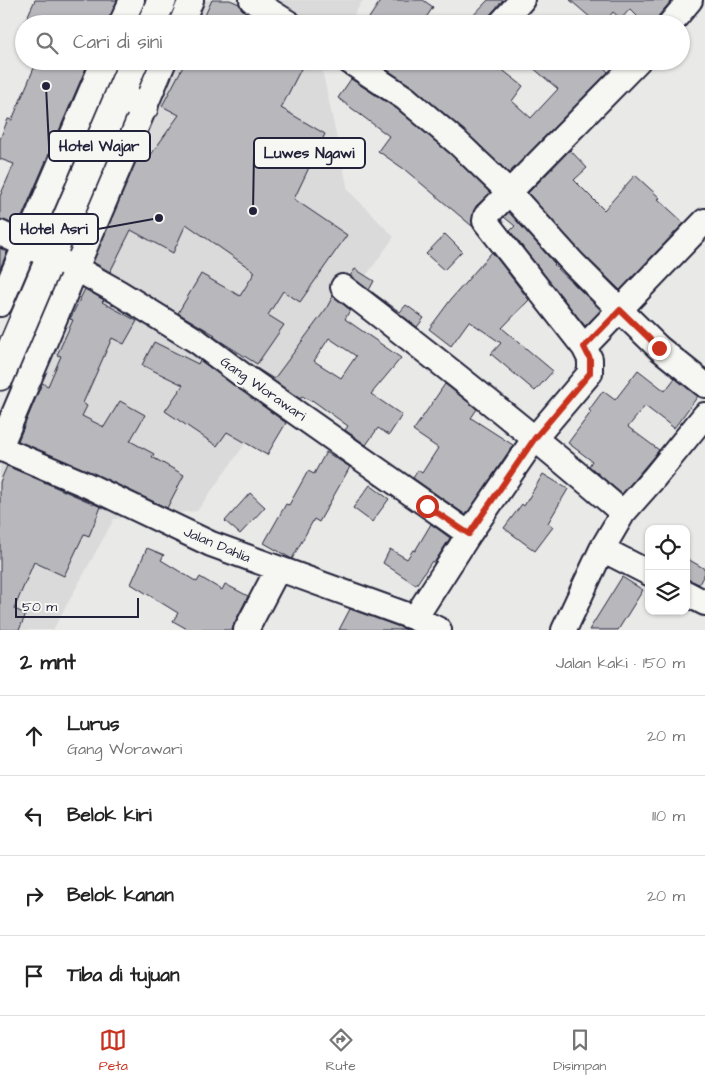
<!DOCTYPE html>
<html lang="id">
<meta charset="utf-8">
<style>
body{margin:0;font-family:"Architects Daughter",sans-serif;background:#f2f2f2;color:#222}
.controls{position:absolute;right:15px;bottom:15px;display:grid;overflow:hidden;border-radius:10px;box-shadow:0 1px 4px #0004}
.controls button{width:45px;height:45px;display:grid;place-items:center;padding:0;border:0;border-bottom:1px solid #e0e0e0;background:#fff;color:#222;font:25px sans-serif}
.scale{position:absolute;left:15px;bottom:12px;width:124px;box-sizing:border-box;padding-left:5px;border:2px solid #22223b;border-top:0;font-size:14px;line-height:18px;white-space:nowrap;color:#22223b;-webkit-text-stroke:4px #f6f6f2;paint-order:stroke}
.stop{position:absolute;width:15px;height:15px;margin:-11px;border:4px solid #c8321e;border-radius:50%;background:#fff}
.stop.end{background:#c8321e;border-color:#fff;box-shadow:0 1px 5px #0008}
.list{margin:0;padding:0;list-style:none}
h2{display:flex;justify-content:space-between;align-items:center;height:65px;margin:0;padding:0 20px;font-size:21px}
h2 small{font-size:16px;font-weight:400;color:#767676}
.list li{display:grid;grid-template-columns:32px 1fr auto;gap:15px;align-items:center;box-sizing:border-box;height:80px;padding:0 20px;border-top:1px solid #e0e0e0}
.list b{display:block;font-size:19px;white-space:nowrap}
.list p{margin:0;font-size:16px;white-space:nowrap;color:#767676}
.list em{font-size:16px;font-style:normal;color:#767676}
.icon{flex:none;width:28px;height:28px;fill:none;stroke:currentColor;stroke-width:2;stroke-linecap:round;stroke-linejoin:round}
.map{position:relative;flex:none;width:705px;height:630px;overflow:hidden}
.search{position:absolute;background:#fff;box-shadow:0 1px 4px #0004;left:15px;right:15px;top:15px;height:55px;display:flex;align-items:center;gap:12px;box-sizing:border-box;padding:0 18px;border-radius:28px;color:#767676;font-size:19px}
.sheet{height:385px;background:#fff}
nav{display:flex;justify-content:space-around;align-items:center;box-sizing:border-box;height:70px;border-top:1px solid #e0e0e0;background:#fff;font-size:14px;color:#767676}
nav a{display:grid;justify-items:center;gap:2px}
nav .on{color:#c8321e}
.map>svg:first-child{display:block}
.built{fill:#dadada}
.building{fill:#b8b8bc;stroke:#22223b;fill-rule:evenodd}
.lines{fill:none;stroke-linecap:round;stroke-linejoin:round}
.minor-casing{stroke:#22223b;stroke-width:28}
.major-casing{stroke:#22223b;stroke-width:31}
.minor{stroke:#f6f6f2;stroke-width:24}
.major{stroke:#f6f6f2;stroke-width:28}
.route{stroke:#c8321e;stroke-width:6}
.labels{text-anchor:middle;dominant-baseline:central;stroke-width:5;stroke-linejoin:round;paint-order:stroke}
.street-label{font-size:14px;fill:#22223b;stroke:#f6f6f2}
.leader{fill:none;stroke:#22223b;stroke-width:2}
.callout-dot{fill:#22223b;stroke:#f6f6f2;stroke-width:2}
.callout{fill:#f6f6f2;stroke:#22223b;stroke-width:2}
.callout-label{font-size:15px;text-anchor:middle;font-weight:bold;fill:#22223b}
</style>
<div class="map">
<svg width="705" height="630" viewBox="0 0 705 630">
<rect width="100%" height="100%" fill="#e9e9e7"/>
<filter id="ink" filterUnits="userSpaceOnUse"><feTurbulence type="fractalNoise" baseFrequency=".02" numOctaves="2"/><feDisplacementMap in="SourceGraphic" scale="10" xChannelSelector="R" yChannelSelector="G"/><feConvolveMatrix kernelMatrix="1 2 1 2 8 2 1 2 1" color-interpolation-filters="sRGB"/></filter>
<g filter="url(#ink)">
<path class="built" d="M201 0H363L348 24H191Z
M174 61H324L321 65 348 190 394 237 197 511 114 519 53 630H0V459Z"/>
<path class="building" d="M35 0H117L108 24H24Z
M212 0H230L239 4 245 12 264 24H201Z
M381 0H423L433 7 422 24H365Z
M488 0H503L490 15 487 24H465Z
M570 0H672L659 15 657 24H645L630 9 621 19 613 12 603 24H598Z
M37 61H89L18 226 0 219V196L14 164 0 159V139L8 119 12 120Z
M186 61H305L281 108 325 134 294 199 347 235 300 302 283 291 268 315 284 325 257 364 217 339 214 337 215 335 178 313 201 274 240 296 255 272 186 224 173 253 131 230 110 272 93 262 140 152 148 159 179 115 162 106Z
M374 61H491L523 86 512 101 531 118 558 89 525 61H598L608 72 509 173 467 133 414 88Z
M351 79 397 109 449 153 490 193 476 206 473 213 472 226 404 169 378 151 389 136 338 98Z
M570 150 587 168 574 180 604 210 635 175 660 198 658 199 684 223 620 290 583 254 528 193Z
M509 212 555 264 554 265 601 310 585 326 510 231 515 226 504 217Z
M445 234 462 251 444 270 426 254Z
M0 248 7 252 0 269Z
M492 252 529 300 502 328 553 371 535 391 491 354 501 343 469 321 451 346 429 329 452 298Z
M355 269 374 281 369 290 350 276Z
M85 289 104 300 102 302 137 321 124 344 112 338 83 403 87 406 82 416 104 427 120 401 145 415 130 441 154 454 152 457 184 475 167 508 93 473 18 441 42 383 48 386 61 356 57 355 73 320 70 319Z
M372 292 400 312 406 305 424 318 417 327Z
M333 296 350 310 345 319 401 358 371 394 402 415 389 435 378 428 366 445 345 430 348 426 312 400 311 401 302 396 300 399 250 364 274 379 326 309ZM329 338 356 356 341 378 314 361Z
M154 342 198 364 200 360 286 423 267 455 227 432 217 446 165 411 183 385 142 365Z
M638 370 665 391 675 378 698 396 674 428 645 406 628 427 659 450 622 494 589 466 592 461 568 443 591 412 589 410 603 391 615 400Z
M445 384 477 409 471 418 513 445 466 515 413 478 418 470 422 473 438 448 413 431Z
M326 452 350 467 319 522 314 519 292 559 264 543 286 504 289 505 308 471 314 474Z
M7 466 101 507 89 536 84 534 64 576 34 562 14 609 26 614 19 630H0V482Z
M543 474 568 489 548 523 553 527 535 551 504 528 522 504 524 506Z
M370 485 389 499 372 522 353 508Z
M250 493 265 507 240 534 225 521Z
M431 524 450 538 434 563 432 561 416 585 383 563 390 549 407 559 413 550 415 551Z
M147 548 164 555 161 560 197 582 200 577 222 590 225 584 248 596 234 624 232 630H189L173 621 178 613 131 584Z
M686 558 705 569V573L699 584 686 579Z
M622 577 643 590 618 630H589Z
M350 609 408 630H339Z"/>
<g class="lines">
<defs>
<path id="minor" d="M252 0 290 24
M121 24 132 0
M181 24 191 0
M500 24 522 0
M670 24 690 0
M349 61 405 98 458 143 509 192 573 263 620 310 659 348 705 385
M0 233 75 268 118 292 197 341 241 374 469 534
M343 287C438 360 532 434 623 513
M0 304 104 61
M584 347 705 221
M0 447 164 61
M0 448 87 485 211 544 415 618 439 630
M602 549 649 573
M686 593 705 603
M415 618 469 534 535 438 590 373V359L584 347 485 221 486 216 638 61
M246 630 278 569
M564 630 602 549 623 513 653 479 705 415"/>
<path id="major" d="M151 24 162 0
M119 96 144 107
M0 376 134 61"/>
</defs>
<use href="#minor" class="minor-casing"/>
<use href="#major" class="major-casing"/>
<use href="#minor" class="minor"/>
<use href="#major" class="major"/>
</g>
</g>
<g class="lines" filter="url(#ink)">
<path class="route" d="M427 506 469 534 535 438 590 373V359L584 347 620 310 659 348"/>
</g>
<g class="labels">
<g class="street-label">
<text transform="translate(263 389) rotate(35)">Gang Worawari</text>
<text transform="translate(217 545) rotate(23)">Jalan Dahlia</text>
</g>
</g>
<path class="leader" d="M46 86L49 146M253 211L254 153M159 218L98 229"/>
<g class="callout-dot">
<circle cx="46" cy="86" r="5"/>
<circle cx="253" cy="211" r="5"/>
<circle cx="159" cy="218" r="5"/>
</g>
<g class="callout">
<rect x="49" y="131" width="101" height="30" rx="5"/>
<rect x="254" y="138" width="111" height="30" rx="5"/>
<rect x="10" y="214" width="88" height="30" rx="5"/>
</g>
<g class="callout-label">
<text x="99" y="151">Hotel Wajar</text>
<text x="309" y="158">Luwes Ngawi</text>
<text x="54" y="234">Hotel Asri</text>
</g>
</svg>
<div class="controls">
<button><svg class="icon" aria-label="locate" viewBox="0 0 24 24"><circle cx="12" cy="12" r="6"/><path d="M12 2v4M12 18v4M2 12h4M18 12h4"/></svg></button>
<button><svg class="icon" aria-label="layers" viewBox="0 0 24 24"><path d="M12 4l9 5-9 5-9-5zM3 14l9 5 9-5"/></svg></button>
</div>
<div class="scale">50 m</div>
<div class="stop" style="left:427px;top:506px"></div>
<div class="stop end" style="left:659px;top:348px"></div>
<div class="search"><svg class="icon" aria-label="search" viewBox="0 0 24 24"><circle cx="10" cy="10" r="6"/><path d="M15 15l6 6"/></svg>Cari di sini</div>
</div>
<section class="sheet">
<h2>2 mnt<small>Jalan kaki · 150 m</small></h2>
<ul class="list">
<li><svg class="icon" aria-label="ahead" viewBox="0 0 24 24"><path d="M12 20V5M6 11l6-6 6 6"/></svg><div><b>Lurus</b><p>Gang Worawari</p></div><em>20 m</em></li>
<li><svg class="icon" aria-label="left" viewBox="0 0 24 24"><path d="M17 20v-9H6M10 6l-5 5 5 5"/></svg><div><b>Belok kiri</b></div><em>110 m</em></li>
<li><svg class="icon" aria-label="right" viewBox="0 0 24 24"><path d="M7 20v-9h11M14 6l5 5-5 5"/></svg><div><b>Belok kanan</b></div><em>20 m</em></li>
<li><svg class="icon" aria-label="arrive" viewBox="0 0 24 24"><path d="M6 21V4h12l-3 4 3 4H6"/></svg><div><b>Tiba di tujuan</b></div></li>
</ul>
</section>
<nav>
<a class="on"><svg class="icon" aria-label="map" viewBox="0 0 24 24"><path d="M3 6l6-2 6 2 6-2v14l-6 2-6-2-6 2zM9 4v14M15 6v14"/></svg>Peta</a>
<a><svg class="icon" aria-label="directions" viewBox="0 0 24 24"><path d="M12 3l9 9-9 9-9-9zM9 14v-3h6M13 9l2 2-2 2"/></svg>Rute</a>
<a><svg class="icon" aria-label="saved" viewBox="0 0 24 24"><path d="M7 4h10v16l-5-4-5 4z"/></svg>Disimpan</a>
</nav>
